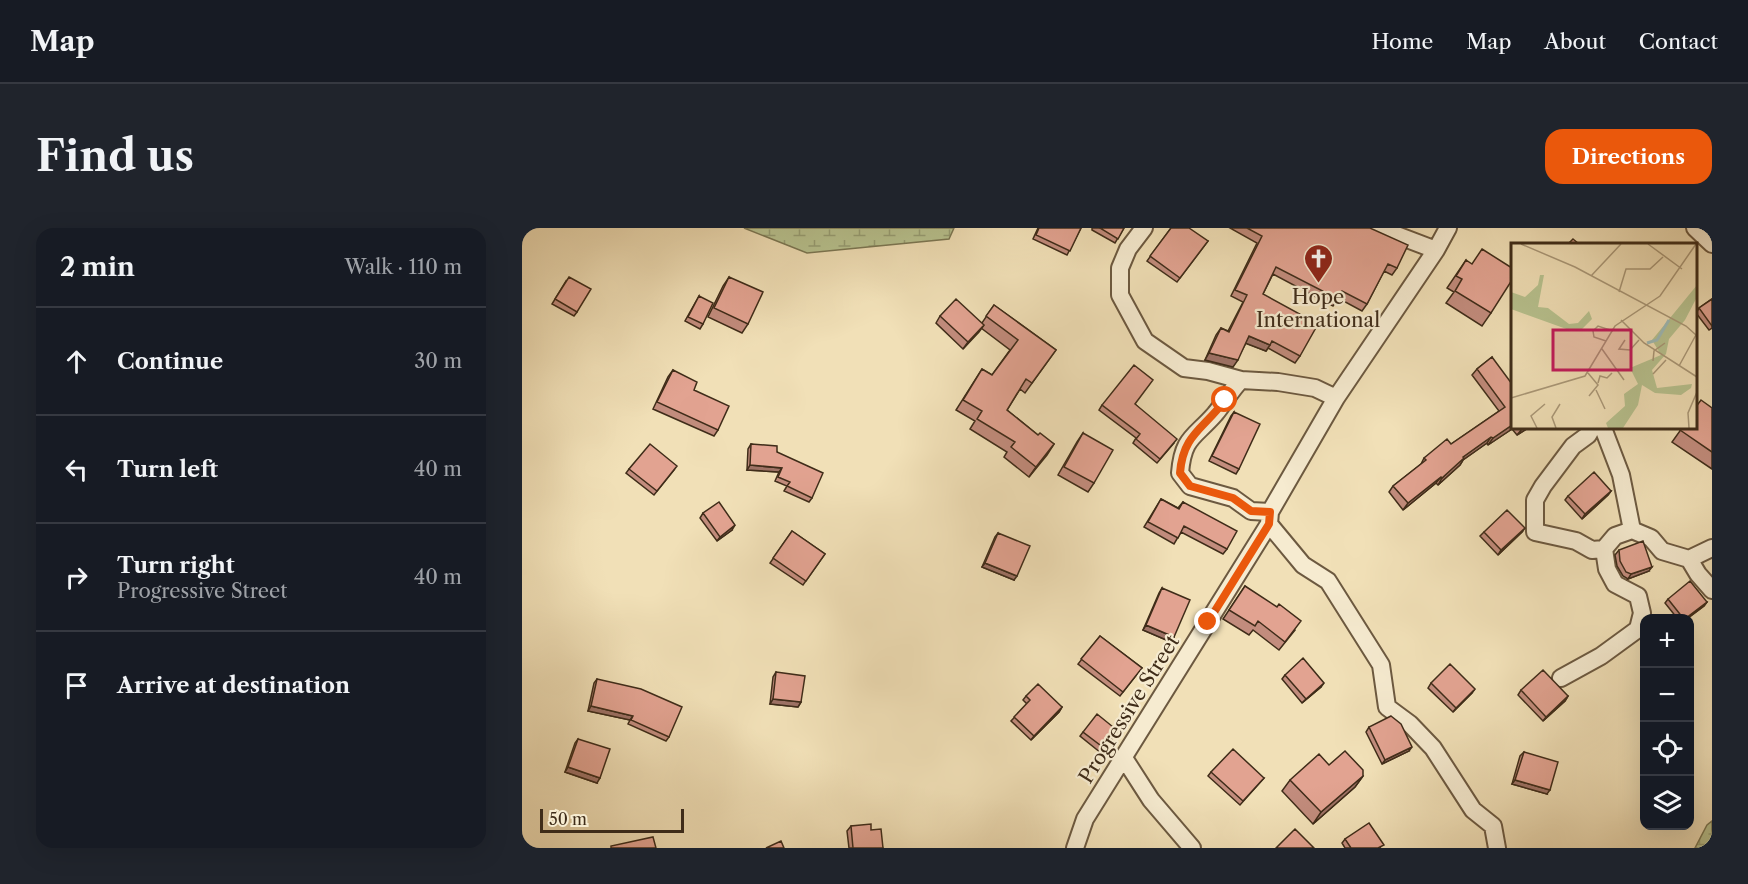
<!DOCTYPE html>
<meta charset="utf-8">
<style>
body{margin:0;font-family:"Libre Caslon Text",serif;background:#20242c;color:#f1f3f6}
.controls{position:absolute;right:18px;bottom:18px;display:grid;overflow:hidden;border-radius:12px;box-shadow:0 6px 24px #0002}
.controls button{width:54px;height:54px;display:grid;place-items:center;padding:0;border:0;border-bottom:2px solid #363941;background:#171b24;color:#f1f3f6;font:30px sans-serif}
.scale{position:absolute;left:18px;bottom:15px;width:144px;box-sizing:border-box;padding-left:6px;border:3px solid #3f2c19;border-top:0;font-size:16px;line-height:21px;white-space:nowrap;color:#3f2c19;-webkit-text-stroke:4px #f6ebd0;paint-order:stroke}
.stop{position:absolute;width:18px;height:18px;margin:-14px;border:4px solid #ea580c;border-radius:50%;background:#fff}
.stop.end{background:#ea580c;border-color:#fff;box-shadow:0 2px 6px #0008}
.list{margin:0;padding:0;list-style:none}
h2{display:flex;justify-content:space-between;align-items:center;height:78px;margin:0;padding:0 24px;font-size:26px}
h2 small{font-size:20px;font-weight:400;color:#9ea1a6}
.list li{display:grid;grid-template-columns:39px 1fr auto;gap:18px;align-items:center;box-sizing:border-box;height:108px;padding:0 24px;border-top:2px solid #363941}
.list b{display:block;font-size:22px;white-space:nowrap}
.list p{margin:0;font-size:20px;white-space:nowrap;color:#9ea1a6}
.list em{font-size:20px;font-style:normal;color:#9ea1a6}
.icon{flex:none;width:33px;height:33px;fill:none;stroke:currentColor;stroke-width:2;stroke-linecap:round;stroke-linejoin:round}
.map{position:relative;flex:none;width:1190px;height:620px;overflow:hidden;border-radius:18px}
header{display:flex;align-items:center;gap:36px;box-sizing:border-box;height:84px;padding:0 30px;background:#171b24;border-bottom:2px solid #363941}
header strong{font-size:28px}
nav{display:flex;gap:33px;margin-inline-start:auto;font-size:21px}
.intro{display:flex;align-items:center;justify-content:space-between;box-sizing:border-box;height:144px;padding:0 36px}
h1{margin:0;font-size:42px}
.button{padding:15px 27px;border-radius:18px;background:#ea580c;color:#fff;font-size:21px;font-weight:700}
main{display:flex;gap:36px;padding:0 36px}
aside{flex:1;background:#171b24;border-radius:18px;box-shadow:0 6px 24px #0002}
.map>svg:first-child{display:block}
.wetland{fill:url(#wetland-marsh);stroke:#7c7854;stroke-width:1.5}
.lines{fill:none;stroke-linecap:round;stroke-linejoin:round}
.minor-casing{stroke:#6c5940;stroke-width:20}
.minor{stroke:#f6ebd0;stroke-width:16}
.wall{fill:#c28c7d;stroke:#3f2c19;stroke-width:1.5}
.shaded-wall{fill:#9e7266;stroke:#3f2c19;stroke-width:1.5}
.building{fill:#e2a391;stroke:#3f2c19;stroke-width:1.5}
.route{stroke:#ea580c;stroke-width:8}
.labels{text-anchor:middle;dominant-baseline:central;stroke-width:4.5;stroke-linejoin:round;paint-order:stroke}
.poi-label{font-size:20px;fill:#3f2c19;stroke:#f6ebd0}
.street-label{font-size:20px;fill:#3f2c19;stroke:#f6ebd0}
.inset-river{fill:none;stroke:#9ebbb8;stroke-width:3}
.inset-road{fill:none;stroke:#aa9878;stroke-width:1.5}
.view{fill:#c2185b;fill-opacity:0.15;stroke:#c2185b;stroke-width:3}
.inset-edge{fill:none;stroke:#3f2c19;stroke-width:3}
</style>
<header>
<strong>Map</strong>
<nav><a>Home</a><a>Map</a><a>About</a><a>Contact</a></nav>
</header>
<div class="intro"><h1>Find us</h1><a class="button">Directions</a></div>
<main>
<aside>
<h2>2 min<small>Walk · 110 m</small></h2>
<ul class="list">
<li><svg class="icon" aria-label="ahead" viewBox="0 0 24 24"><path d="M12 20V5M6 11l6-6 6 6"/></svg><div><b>Continue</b></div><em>30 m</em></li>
<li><svg class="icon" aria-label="left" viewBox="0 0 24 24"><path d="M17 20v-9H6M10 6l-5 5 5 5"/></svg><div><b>Turn left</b></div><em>40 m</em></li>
<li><svg class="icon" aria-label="right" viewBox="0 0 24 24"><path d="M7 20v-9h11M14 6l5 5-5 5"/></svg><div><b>Turn right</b><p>Progressive Street</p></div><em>40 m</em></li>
<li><svg class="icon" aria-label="arrive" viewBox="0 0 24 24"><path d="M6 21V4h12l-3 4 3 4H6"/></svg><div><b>Arrive at destination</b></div></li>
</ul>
</aside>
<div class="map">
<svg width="1190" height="620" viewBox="0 0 1190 620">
<defs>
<pattern id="wetland-marsh" width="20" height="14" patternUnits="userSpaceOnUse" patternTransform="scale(1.5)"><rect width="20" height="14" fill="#b8c390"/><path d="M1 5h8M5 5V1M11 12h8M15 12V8" fill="none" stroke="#979f75"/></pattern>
</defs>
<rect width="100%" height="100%" fill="#f1e0b7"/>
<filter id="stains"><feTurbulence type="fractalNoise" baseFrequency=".00333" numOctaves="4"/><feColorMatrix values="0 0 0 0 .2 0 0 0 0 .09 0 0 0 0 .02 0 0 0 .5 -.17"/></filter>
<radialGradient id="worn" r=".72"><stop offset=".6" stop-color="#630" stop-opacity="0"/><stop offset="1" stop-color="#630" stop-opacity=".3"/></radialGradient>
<path class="wetland" d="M222 0H432L427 11 285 25Z
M1190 593V620H1173L1185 597Z"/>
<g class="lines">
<defs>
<path id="minor" d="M622 0 606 21 598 40V67L623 113 662 140 686 143 719 152 756 154 793 160 814 170
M856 0 914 22
M1173 0 1190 16
M719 152C708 163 703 174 693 186 672 210 661 209 658 245L668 258 711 270 729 283 748 284
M1070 200 1066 207 1051 218 1021 258 1013 272V304L1054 313 1070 322 1082 321 1093 308 1110 302 1129 310 1140 323 1167 331 1190 320
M1081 200 1099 247 1110 302
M747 296 781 337 806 353 859 437 865 479 888 496 911 520 951 582 971 598 975 620
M1167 331 1176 346 1190 362
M1039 450 1079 428 1116 401 1120 385 1116 368 1093 356 1085 341 1082 321
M602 530 629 572 670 620
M553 620 563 591 747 296 748 284 814 170 914 22 926 0"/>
</defs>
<use href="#minor" class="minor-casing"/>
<use href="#minor" class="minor"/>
</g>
<path class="wall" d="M516 0H559L545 27 511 11Z
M570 0H602L593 15 570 2Z
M649 0 686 13 655 54 625 33Z
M708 0H848L875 40 870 47 862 43 845 76 840 83 816 70 811 78 751 46 741 66 778 128 773 135 746 120 744 123 724 115 711 139 683 132 694 107 699 100 706 103 721 74 709 68 735 15Z
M944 32 969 85 960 98 924 75 932 64 925 60Z
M207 49 226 96 220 105 186 89 201 58Z
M44 53 55 84 52 88 30 76Z
M177 68 181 96 178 101 163 93Z
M1190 71V100L1187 102 1174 85 1177 80Z
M472 77 534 122 503 165 498 161 485 182 516 207 532 216 507 249 482 229 485 224 448 201 453 193 434 182 460 141 470 147 488 122 459 100 441 121 414 95 418 88 460 95Z
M970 129 990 200H1006L995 207 990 201 966 217 965 215 941 232 938 237 916 257 914 255 881 282 867 264 871 258 899 236 902 230 929 216 977 183 950 147 955 141Z
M151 142 172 162 196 202 192 208 131 181 146 149Z
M613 176 652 215 635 235 611 215 614 210 577 182 580 177Z
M1190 180V241L1150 214 1160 200Z
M712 184 717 241 714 246 687 233 709 188Z
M561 205 572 255 566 264 536 247 555 214Z
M229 216 255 224 290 270 287 274 262 263 265 258 253 253 257 244 225 242 226 221Z
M107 241 152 242 132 267 104 245Z
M1089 263 1086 267 1060 291 1043 272 1046 268Z
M639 271 656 280 661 274 705 321 701 326 659 304 652 316 622 299Z
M181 285 210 302 195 313 178 290Z
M270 303 303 326 281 357 248 335Z
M962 304H1000L976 327 958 308Z
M476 305 492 352 460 339 473 309Z
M1097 322 1127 343 1106 351 1101 348 1095 338 1093 327Z
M723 358 773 402 757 422 731 402 727 407 701 391Z
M640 360 652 409 649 414 621 402 637 365Z
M1146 371 1185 374 1182 378 1166 390H1155L1143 375Z
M578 408 620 440 598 468 556 436Z
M254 444 279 474 276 479 248 476 251 449Z
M763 447 799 459 780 475 760 451Z
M75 451 147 509 144 513 106 496 108 492 66 483 72 455Z
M909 455 950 465 931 484 906 460Z
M999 462 1046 468 1043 473 1021 493 996 467Z
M504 468 540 479 537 484 509 512 489 493 505 476 501 472Z
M847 499 887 523 860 536 844 504Z
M596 503 579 525 558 508 561 504Z
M56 511 75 555 43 544 53 515Z
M1002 524 1025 566 990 556 998 528Z
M807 537 841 548 833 559 791 596 760 563 768 552Z
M689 544 742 550 718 577 686 548Z
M329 598 349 602 361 620H327L325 603Z
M823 611 859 620H823L820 615Z"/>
<path class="shaded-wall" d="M462 97 457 104 441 121 446 114Z
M727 108 748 117 744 123 723 115Z
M687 125 716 132 711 139 683 132Z
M990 197V200H991L990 201 966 217 971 210Z
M1001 200H1006L995 207 1000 201Z
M969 209 965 215 941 232 938 237 916 257 920 250 941 229Z
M532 216 525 227 507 249 514 239Z
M228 237 260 240 257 244 225 242Z
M919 249 914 255 881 282 886 275Z
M1089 263 1086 267 1060 291 1063 286Z
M213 297 210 302 195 313 198 309Z
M1003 300 1000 304 976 327 979 322Z
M463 335 495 348 492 352 460 339Z
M1130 339 1127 343 1106 351 1109 346Z
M1185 374 1182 378 1166 390H1164Z
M624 397 652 409 649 414 621 402Z
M802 455 799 459 780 475 784 471Z
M953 461 950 465 931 484 934 480Z
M1046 468 1043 473 1021 493 1024 489Z
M251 471 279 474 276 479 248 476Z
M69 478 111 488 108 492 66 483Z
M540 479 537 484 509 512 512 508Z
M890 519 887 523 860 536 863 532Z
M46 539 78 550 75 555 43 544Z
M841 548 833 559 791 596 799 584Z
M993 552 1028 562 1025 566 990 556Z"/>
<path class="building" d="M517 0H559L548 23 514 7Z
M578 0H602L596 11Z
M649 0H667L686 13 658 50 628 28Z
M725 0H848L886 17 875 40 866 36 845 76 820 63 816 71 754 39 741 66 796 96 778 128 750 113 748 117 727 108 716 132 687 125 699 100 707 104 725 67 713 62 740 8Z
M1051 11 1057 16H1046Z
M960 21 990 40V52L969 85 933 63 940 51 934 48 944 32 950 36Z
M47 49 69 61 55 84 33 71Z
M207 49 241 64 226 96 192 80Z
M177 68 191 75 181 96 166 89Z
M434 71 462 97 446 114 418 88Z
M1190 71V98L1177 80Z
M472 77 534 122 510 155 504 151 485 182 516 207 518 205 532 216 514 239 489 219 493 214 455 191 460 183 441 172 460 141 470 147 496 112 464 88Z
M970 129 990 156V197L971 210 969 209 941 229 942 230 920 250 919 249 886 275 871 258 904 232 902 230 925 211 929 216 983 179 955 141Z
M612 137 631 152 613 176 655 211 638 231 614 211 618 206 580 177Z
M151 142 175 154 172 162 207 178 196 202 135 174Z
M1179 172 1190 180V224L1158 202 1160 200H1173V180Z
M712 184 738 196 717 241 690 228Z
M561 205 591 222 572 255 542 239Z
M128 216 155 238 135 263 107 241Z
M229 216 255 218V224L301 245 290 270 265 258 268 254 256 249 260 240 228 237Z
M1072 244 1089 263 1063 286 1046 268Z
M639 271 657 281 661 274 715 303 705 321 662 298 656 310 626 294Z
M197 274 213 297 198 309 181 285Z
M985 282 1003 300 979 322 962 304Z
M270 303 303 326 284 353 251 330Z
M476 305 508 318 495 348 463 335Z
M1121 313 1130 339 1109 346 1104 344 1098 333 1097 322Z
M1168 353 1185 374 1164 390H1161L1146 371Z
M723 358 755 379 757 376 779 393 763 414 736 393 733 398 707 382Z
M640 360 668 372 652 409 624 397Z
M578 408 620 440 601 464 559 431Z
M781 430 802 455 784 471 763 447Z
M928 436 953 461 934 480 909 455Z
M1021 442 1046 468 1024 489 999 462Z
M254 444 283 448 279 474 251 471Z
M75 451 119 461 160 479 147 509 109 492 111 488 69 478Z
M516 456 540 479 512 508 492 489 508 472 504 468Z
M575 486 596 503 582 520 561 504Z
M869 488 879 496 890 519 863 532 847 499Z
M56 511 88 521 78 550 46 539Z
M711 521 742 550 721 573 689 544Z
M823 523 841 542V548L799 584 768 552 797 526 807 537Z
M1002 524 1036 534 1028 562 993 552Z
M847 595 862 617 856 620H829L823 611Z
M349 596V602L359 601 361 620H331L329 598Z
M773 601 792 620H754Z
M131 609 134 620H89V618Z
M259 613 262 620H244Z"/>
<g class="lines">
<path class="route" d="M686 394 747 296 748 284 729 283 711 270 668 258 658 245C661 206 682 201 703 172"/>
</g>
<defs>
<symbol id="church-pin" viewBox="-11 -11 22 30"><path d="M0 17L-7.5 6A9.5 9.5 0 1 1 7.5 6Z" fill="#8f2418" stroke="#f6ebd0"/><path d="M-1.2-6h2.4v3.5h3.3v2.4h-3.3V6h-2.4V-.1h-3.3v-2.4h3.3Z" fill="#fff"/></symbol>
</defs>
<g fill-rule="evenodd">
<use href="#church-pin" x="780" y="14" width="33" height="45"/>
</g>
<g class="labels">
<g class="poi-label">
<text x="796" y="69">Hope<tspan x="796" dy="23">International</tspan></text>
</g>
<g class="street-label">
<text transform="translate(607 481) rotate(-58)">Progressive Street</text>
</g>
</g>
<g transform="translate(989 15)">
<rect width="186" height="186" fill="#f1e0b7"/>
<path d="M29 32H33L27 64 37 65 58 81 67 80 78 68 81 76 70 87 61 88 0 66V49L14 54 27 42ZM186 42V54L174 77 158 96 155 111 141 127 146 145 181 141 180 145 170 152 144 150 131 142 127 162 112 185H97L95 180 114 163 113 151 127 141 119 125 150 112 141 97Z" fill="#b8c390"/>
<path class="inset-river" d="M136 100 146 97 158 77"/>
<path class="inset-road" d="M10 1 64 24 175 83 185 92M137 1 171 26M80 33 110 1M108 49 115 26H139L152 14M110 77 133 100 186 134M114 97 108 106 119 107 128 97M95 98 83 94 82 88 87 83 102 88M91 106 113 137M142 118 143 108 154 100M168 123 186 90M77 130 87 142 78 153M142 131 155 117M87 140 89 133 96 135 101 130M85 147 94 166M0 155 74 133 104 83 149 53 185 1M26 185 20 173 34 161M45 185 41 174 49 161M178 185 177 170 186 149"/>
<path class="view" d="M42 87H120V127H42Z"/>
<rect width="186" height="186" class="inset-edge"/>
</g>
<rect width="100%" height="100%" filter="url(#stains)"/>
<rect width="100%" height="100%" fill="url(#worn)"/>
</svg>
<div class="controls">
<button>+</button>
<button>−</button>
<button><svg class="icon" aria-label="locate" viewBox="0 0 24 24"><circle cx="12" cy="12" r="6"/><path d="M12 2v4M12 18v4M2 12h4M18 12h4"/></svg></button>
<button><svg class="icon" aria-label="layers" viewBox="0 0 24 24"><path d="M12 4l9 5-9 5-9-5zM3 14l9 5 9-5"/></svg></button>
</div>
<div class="scale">50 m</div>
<div class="stop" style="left:703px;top:172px"></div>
<div class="stop end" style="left:686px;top:394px"></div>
</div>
</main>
